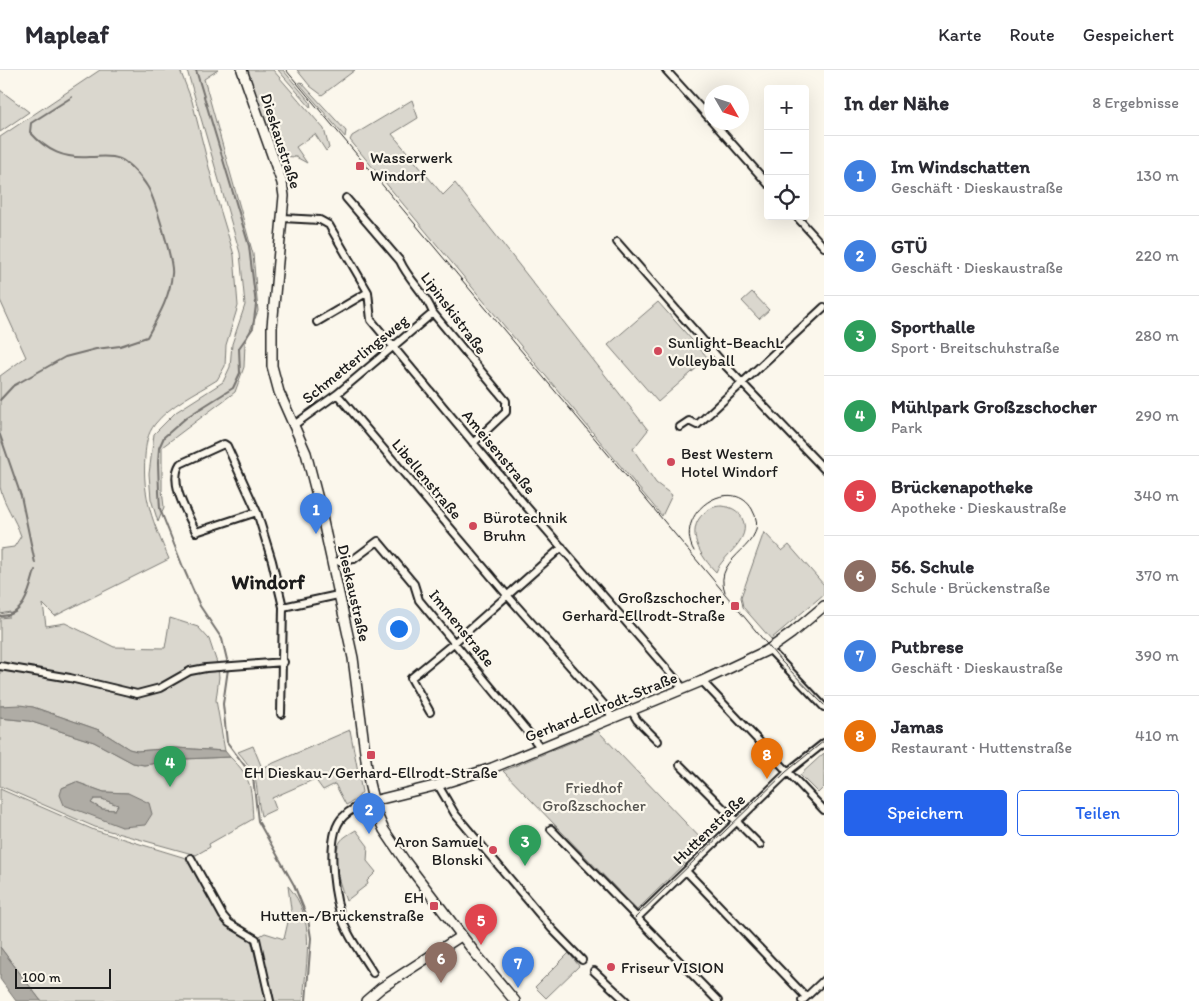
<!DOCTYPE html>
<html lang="de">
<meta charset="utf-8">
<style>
body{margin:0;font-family:Itim,sans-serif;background:#f7f7f7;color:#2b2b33}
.controls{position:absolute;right:15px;top:15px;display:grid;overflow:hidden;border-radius:5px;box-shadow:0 5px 20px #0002}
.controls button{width:45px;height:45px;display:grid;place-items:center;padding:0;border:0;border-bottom:1px solid #e1e1e2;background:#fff;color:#2b2b33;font:25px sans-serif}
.compass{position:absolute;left:704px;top:15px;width:45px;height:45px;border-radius:50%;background:#fff;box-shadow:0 5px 20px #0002;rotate:129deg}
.scale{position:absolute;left:15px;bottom:12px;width:96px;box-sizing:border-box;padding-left:5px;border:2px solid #1c1c1c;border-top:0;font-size:14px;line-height:18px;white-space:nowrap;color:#1c1c1c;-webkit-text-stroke:4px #fbf7ec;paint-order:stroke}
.you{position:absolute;left:398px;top:558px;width:18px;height:18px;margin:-12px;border:4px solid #fff;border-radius:50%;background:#1a73e8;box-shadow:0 0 0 8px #1a73e833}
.badge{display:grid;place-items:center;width:32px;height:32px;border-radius:50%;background:#2563eb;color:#fff;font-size:16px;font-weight:700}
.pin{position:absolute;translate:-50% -41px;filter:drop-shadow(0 1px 2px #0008)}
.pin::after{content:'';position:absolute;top:26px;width:18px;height:15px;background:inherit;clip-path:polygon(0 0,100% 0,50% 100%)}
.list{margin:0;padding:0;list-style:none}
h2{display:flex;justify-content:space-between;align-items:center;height:65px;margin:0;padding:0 20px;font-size:21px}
h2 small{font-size:16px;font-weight:400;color:#7c7c81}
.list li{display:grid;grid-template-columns:32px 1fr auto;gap:15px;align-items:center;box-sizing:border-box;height:80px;padding:0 20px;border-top:1px solid #e1e1e2}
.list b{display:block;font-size:19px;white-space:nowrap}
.list p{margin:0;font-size:16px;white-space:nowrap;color:#7c7c81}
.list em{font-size:16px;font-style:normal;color:#7c7c81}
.actions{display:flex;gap:10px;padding:15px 20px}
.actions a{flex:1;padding:11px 0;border:1px solid #2563eb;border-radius:5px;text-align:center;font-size:18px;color:#2563eb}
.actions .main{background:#2563eb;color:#fff}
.icon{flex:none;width:28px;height:28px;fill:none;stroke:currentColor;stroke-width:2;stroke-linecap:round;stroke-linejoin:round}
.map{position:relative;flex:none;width:824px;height:931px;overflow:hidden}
header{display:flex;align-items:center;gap:30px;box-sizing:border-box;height:70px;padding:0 25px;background:#fff;border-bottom:1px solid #e1e1e2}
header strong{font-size:24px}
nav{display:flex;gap:28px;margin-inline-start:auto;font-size:18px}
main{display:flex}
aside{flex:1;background:#fff}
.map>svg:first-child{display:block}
.green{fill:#dad7ce;stroke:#7b7a75;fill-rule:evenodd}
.water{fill:#afaca5;stroke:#74726e;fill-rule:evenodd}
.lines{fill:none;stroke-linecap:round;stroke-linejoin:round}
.stream{stroke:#74726e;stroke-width:2}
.minor-casing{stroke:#1c1c1c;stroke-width:10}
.secondary-casing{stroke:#1c1c1c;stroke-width:12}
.minor{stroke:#fbf7ec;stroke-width:6}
.secondary{stroke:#fbf7ec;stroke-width:9}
.tram{stroke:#1c1c1c;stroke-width:1}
.poi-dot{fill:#d1495b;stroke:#fbf7ec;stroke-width:2}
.labels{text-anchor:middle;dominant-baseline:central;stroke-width:4.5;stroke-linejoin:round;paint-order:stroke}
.street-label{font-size:16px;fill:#1c1c1c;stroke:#fbf7ec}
.poi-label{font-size:16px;fill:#1c1c1c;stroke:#fbf7ec;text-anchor:start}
.park-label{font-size:16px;fill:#555451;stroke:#fbf7ec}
.district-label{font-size:21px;font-weight:bold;fill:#1c1c1c;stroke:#fbf7ec}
</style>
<header>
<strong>Mapleaf</strong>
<nav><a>Karte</a><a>Route</a><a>Gespeichert</a></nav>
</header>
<main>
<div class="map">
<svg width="824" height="931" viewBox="0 0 824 931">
<rect width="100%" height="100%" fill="#fbf7ec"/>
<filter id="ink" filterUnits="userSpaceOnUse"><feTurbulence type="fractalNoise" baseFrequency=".02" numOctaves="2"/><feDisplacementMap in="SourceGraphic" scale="10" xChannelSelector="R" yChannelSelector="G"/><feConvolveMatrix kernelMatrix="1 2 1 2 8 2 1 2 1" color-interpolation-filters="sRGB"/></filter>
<g filter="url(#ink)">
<path class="green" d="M100 0H180L192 31 217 129 234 185 238 236 226 275 225 296 217 310C196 323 170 335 155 354 147 364 146 374 145 386 142 428 153 452 169 489L55 546 43 534 46 556 65 553 114 577 165 578 170 548 198 557 209 569 218 596 219 607 216 630 225 681 176 678 137 681 129 679 99 660 33 637 0 636V548L9 547 10 542 0 544V479L14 477 21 466C15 448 4 435 0 417V306L26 287 0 230V67Z
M187 0H218L204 9 253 184 258 241 245 273 244 297 235 322 162 377V420L164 437 158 452 151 429 149 404 154 364 176 342 223 312 230 297 232 274 245 235 240 183Z
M246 0H273L324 59 329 78 326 81 315 64 296 77 307 93 296 87 278 86Z
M278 0H283L310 32 311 38Z
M297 0H355L322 25 310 16Z
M301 12 346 61 345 67 299 13Z
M0 20 29 42 0 62Z
M412 30 418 48 392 64 443 125 455 113 648 360 633 379 656 413 672 425 662 446 350 70 352 66Z
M752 222 769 240 759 249 742 231Z
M658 232 708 288 658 332 608 275Z
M722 436C731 437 738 440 742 448 753 470 723 484 716 502 701 487 684 461 704 443 710 438 715 436 722 436Z
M764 462 782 481 789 475 824 515V524L771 569 743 537 741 527Z
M0 648 29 651 94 672 133 693 144 695 184 689 230 687C253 708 251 720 253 749L209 774 210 777 196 785 95 757 0 716ZM76 712 104 722 128 723 122 757 62 718Z
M350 660 362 722 356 730 346 735 335 714 323 720 315 709 272 728 276 739 261 746C254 715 262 709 238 682L253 676 262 698Z
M598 661 705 773 637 840 503 701Z
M824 683V717L818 723 800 705Z
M0 719 94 760 189 789 223 852 251 870 266 931H41L0 877Z
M94 729H102L118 735 115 740 102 739 91 733Z
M356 760 368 776 367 791 376 802 367 811 368 814 346 831C340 814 330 789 340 772 343 767 351 763 356 760Z
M288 816C317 848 306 892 303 931H274L258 867 265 863 284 869 291 839Z
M569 883 579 896 546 928 535 917Z"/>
<path class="water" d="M20 635 33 637 99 660 129 679 137 681 176 678 225 681 230 687 184 689 144 695 133 693 94 672 29 651 0 648V636Z
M76 712 104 722 128 723 149 733 152 744 145 755 122 757 64 735 60 725 62 718ZM94 729H102L118 735 115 740 102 739 91 733Z
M0 877 41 931H16L0 909Z"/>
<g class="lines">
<path class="stream" d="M196 0 249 176 256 235 253 258 239 278 240 303 233 318 187 347 164 367 159 378 158 393 159 422 160 439 183 497 200 536 222 569 228 594
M0 330 13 316 65 287 96 279 120 276 147 267C158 247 170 227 172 204 174 193 154 126 147 116 142 108 129 93 120 89 110 85 101 87 90 87 64 89 47 81 30 62L31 53 72 27
M0 365 21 426 35 493
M0 546C25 547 30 518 35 500
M228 599 223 634 227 672 253 707 258 751 294 815 308 849 311 868 306 931"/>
<defs>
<path id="minor" d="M666 0 712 51
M713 52 768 114
M346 128 400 191C409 211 426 223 433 243L506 331V342L473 373
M796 146 824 177
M282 148 320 150 329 155 368 222 371 250 525 435 684 619
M617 172 723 293 824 399
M317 252 368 222
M337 324 507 525 607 638 612 648
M294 355 337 324 433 243
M680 357 689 351 697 355 824 237
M257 442 227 376 224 374 180 394C168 413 188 444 196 462L257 442 272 491 283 537 281 644
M332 492 354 489 378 471 414 514 419 530 541 678
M283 537 338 525
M769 579 824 637
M0 596 70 608 137 624 160 618 190 601 206 598 284 592
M702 611 824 740
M631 640 637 650 658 671
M430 642 411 608 455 572 562 477
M680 695 760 775
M438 715 455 744 552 859 582 890
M551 759 718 931
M191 788 223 846 229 853 256 869 270 931
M686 801 806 927
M638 847 790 700 824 673
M594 901 626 931
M373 903C362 885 346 864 340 843 334 821 325 764 343 747 351 738 363 735 373 731
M802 931 824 910"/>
<path id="secondary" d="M242 0 282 113 284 126 272 257V296L279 322 306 383 319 433 353 588 369 713 376 742 384 760 405 791 475 883 515 931
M373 731 438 715 492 698 702 611 768 580 792 563 824 536
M366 931 381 918 461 866"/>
</defs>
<use href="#minor" class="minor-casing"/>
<use href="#secondary" class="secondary-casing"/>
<use href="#minor" class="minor"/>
<use href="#secondary" class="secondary"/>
<path class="tram" d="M286 0 746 549 780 590 824 635
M694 481C672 443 731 404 752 439 774 477 710 484 725 522
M635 848 786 702 824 671"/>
</g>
</g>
<g class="poi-dot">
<rect x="355" y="91" width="10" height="10" rx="2.5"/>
<circle cx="658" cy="281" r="5"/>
<circle cx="671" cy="392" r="5"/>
<circle cx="473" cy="456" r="5"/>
<rect x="730" y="531" width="10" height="10" rx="2.5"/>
<rect x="366" y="680" width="10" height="10" rx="2.5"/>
<circle cx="493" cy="780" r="5"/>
<rect x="429" y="831" width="10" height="10" rx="2.5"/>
<circle cx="611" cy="897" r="5"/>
</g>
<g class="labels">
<g class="street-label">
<text transform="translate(281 71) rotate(72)">Dieskaustraße</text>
<text transform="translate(454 243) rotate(53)">Lipinskistraße</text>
<text transform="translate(355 289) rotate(-39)">Schmetterlingsweg</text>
<text transform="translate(499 382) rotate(50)">Ameisenstraße</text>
<text transform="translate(427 409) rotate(50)">Libellenstraße</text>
<text transform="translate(354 523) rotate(77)">Dieskaustraße</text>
<text transform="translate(462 558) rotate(51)">Immenstraße</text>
<text transform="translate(601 637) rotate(-22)">Gerhard-Ellrodt-Straße</text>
<text transform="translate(709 759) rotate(-44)">Huttenstraße</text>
</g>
<g class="poi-label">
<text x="370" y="87">Wasserwerk<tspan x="370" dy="18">Windorf</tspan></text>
<text x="668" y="272">Sunlight-BeachL<tspan x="668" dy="18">Volleyball</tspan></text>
<text x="681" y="383">Best Western<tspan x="681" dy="18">Hotel Windorf</tspan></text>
<text x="483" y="447">Bürotechnik<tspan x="483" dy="18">Bruhn</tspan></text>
<text x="725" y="527" text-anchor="end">Großzschocher,<tspan x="725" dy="18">Gerhard-Ellrodt-Straße</tspan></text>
<text x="371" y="702" text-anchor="middle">EH Dieskau-/Gerhard-Ellrodt-Straße</text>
<text x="483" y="771" text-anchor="end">Aron Samuel<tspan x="483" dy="18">Blonski</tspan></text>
<text x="424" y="827" text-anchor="end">EH<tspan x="424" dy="18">Hutten-/Brückenstraße</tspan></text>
<text x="621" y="897">Friseur VISION</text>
</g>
<g class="park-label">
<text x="594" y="717">Friedhof<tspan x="594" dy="18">Großzschocher</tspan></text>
</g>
<g class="district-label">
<text x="268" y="511">Windorf</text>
</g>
</g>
</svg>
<div class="controls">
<button>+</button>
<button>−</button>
<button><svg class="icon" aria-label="locate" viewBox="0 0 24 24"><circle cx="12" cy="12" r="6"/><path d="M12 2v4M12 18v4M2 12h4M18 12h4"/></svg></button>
</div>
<svg class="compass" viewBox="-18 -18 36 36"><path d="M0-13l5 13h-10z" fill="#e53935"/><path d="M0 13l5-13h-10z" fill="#7c7c81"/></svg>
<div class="scale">100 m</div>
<div class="you"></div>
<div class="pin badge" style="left:316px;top:464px;background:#3f7fe0">1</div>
<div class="pin badge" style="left:369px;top:764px;background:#3f7fe0">2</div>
<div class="pin badge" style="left:525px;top:796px;background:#2e9e5b">3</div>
<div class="pin badge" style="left:170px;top:717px;background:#2e9e5b">4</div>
<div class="pin badge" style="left:481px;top:875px;background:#e0444e">5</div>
<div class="pin badge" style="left:441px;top:913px;background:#8d6e63">6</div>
<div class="pin badge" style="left:518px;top:918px;background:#3f7fe0">7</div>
<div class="pin badge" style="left:767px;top:709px;background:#e8710a">8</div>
</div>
<aside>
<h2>In der Nähe<small>8 Ergebnisse</small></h2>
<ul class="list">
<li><span class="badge" style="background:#3f7fe0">1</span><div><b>Im Windschatten</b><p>Geschäft · Dieskaustraße</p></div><em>130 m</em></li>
<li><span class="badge" style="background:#3f7fe0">2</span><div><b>GTÜ</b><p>Geschäft · Dieskaustraße</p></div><em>220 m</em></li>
<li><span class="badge" style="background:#2e9e5b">3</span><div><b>Sporthalle</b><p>Sport · Breitschuhstraße</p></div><em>280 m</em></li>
<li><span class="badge" style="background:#2e9e5b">4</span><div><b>Mühlpark Großzschocher</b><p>Park</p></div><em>290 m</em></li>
<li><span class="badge" style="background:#e0444e">5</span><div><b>Brückenapotheke</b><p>Apotheke · Dieskaustraße</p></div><em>340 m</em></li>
<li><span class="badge" style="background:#8d6e63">6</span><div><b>56. Schule</b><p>Schule · Brückenstraße</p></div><em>370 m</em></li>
<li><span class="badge" style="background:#3f7fe0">7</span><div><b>Putbrese</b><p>Geschäft · Dieskaustraße</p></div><em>390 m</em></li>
<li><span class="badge" style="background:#e8710a">8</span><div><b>Jamas</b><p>Restaurant · Huttenstraße</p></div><em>410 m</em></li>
</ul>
<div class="actions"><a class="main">Speichern</a><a>Teilen</a></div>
</aside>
</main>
